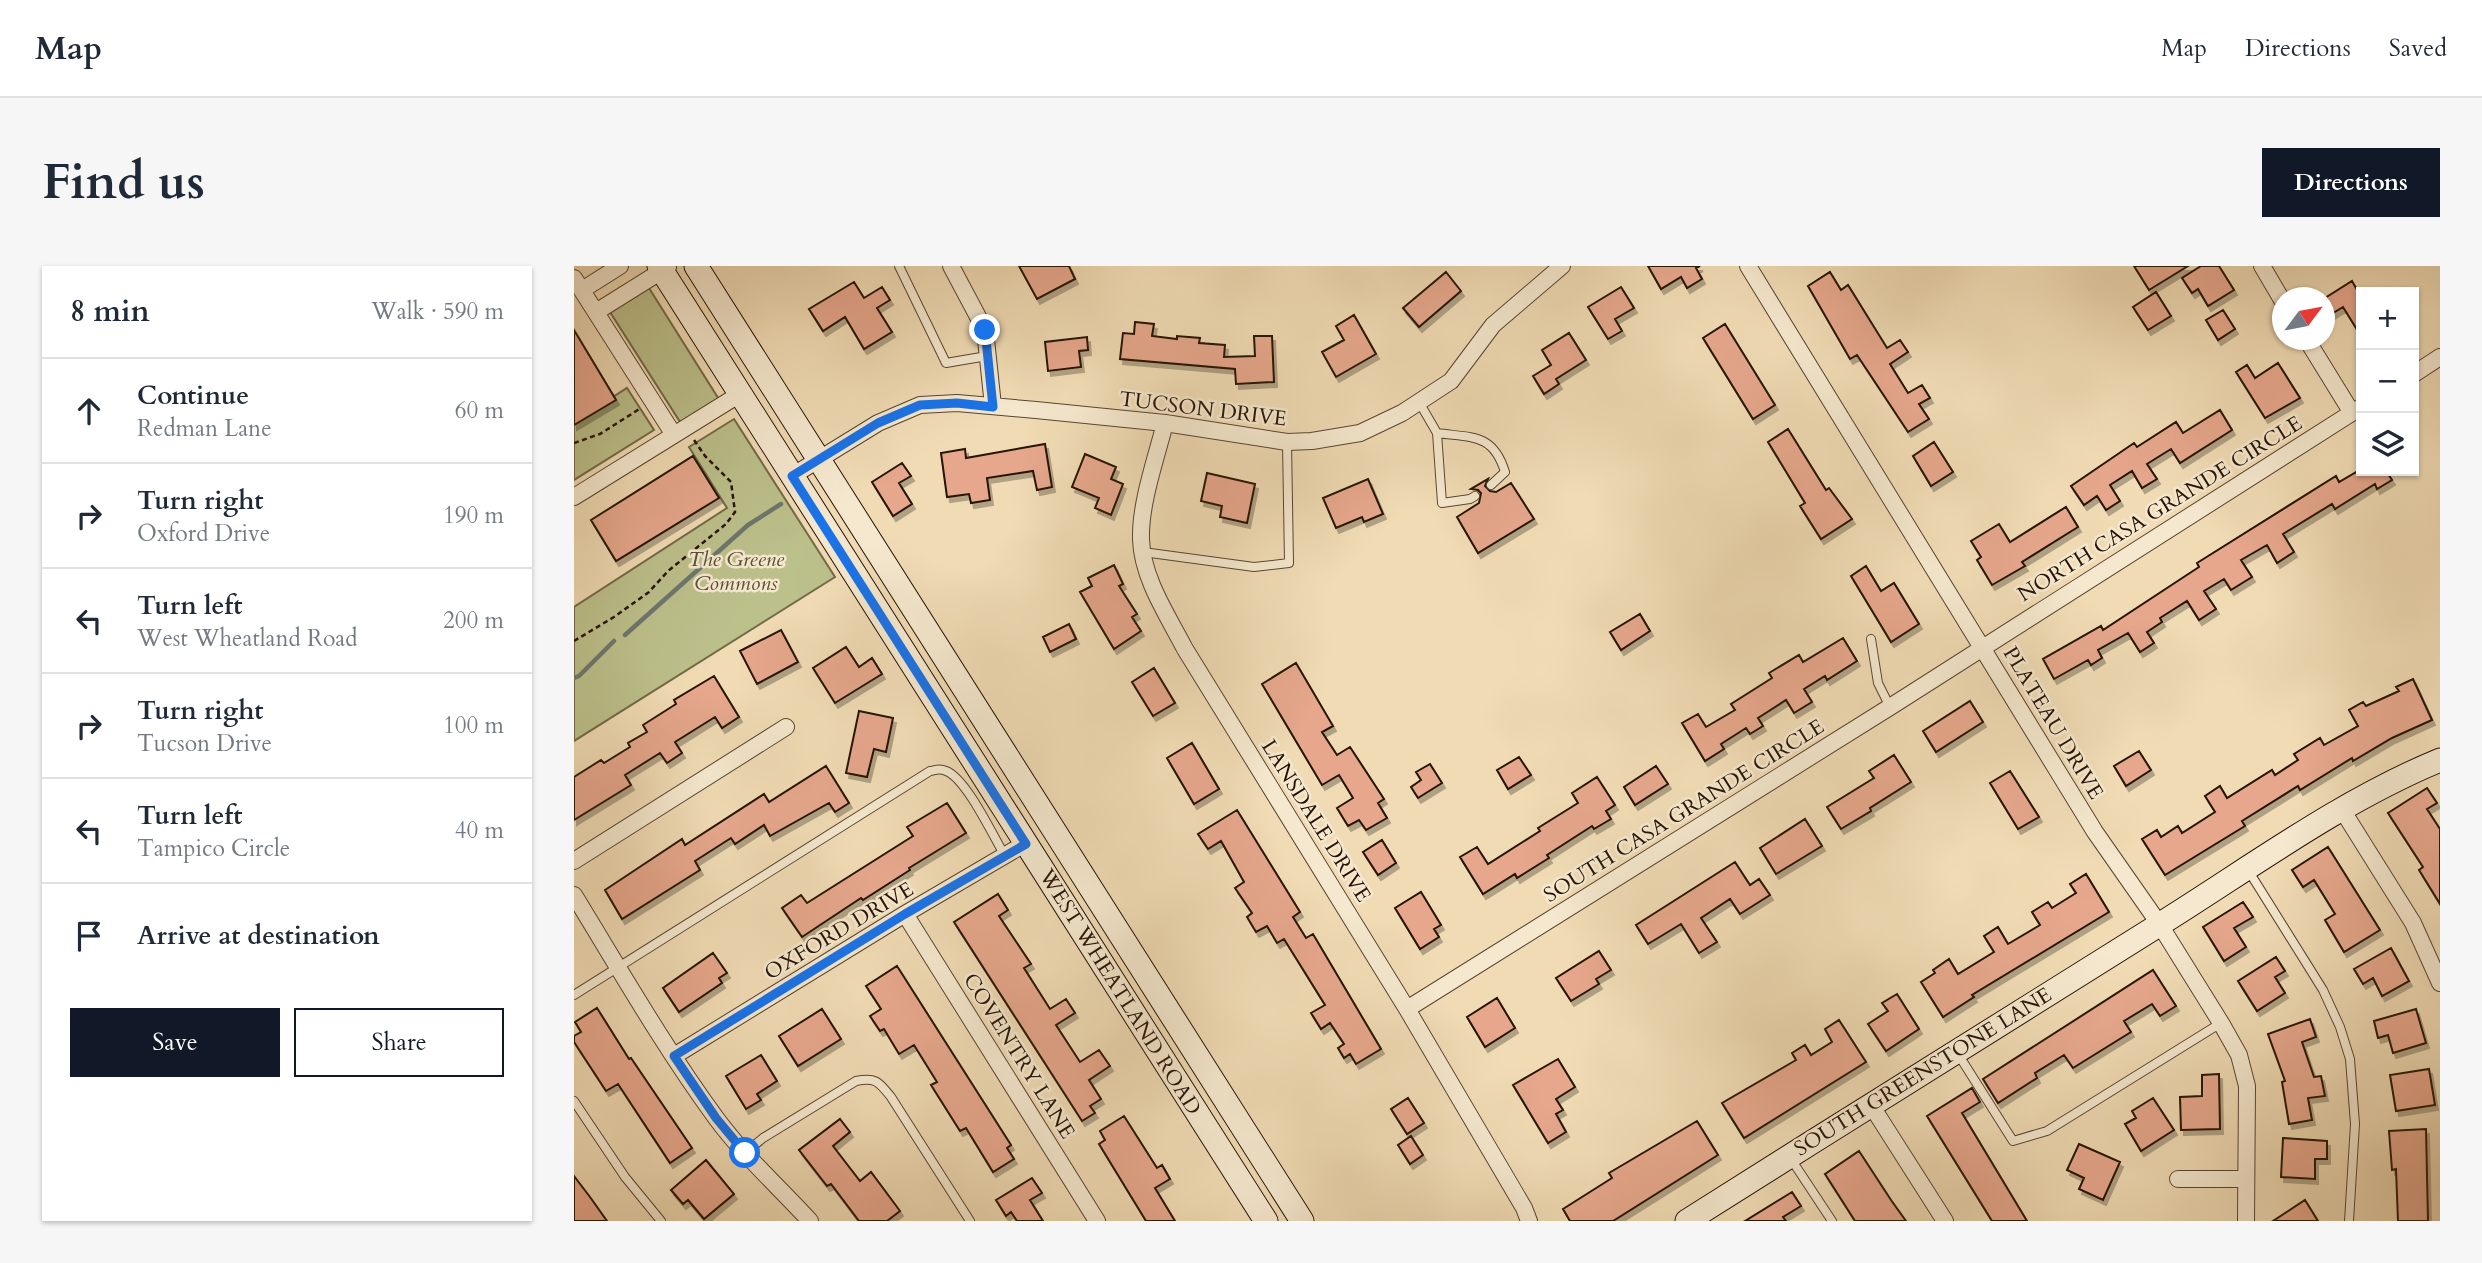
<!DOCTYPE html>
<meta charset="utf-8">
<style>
body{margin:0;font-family:Cardo,serif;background:#f6f6f7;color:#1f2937}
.controls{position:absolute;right:21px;top:21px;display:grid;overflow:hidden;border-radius:0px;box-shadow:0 2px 5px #0004}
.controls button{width:63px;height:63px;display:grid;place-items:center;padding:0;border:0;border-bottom:2px solid #e0e1e3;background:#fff;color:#1f2937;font:35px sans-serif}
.compass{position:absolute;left:1698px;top:21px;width:63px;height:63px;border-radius:50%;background:#fff;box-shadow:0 2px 5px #0004;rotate:58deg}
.stop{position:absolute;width:21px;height:21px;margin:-16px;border:5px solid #1a73e8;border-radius:50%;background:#fff}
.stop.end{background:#1a73e8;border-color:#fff;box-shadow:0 2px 7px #0008}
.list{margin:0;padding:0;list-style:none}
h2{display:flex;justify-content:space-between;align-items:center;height:91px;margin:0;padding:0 28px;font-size:30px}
h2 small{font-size:23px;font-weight:400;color:#747a83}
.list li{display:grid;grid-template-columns:46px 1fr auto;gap:21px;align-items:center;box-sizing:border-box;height:105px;padding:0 28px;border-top:2px solid #e0e1e3}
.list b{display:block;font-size:26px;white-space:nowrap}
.list p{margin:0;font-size:23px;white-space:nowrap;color:#747a83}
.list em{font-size:23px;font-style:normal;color:#747a83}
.actions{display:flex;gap:14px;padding:21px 28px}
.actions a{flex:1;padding:16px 0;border:2px solid #111827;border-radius:0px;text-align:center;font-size:24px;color:#111827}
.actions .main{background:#111827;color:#fff}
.icon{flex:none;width:38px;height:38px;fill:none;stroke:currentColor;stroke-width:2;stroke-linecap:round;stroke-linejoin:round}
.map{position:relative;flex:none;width:1866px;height:955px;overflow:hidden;border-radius:0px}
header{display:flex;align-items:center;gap:42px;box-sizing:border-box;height:98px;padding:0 35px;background:#fff;border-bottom:2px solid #e0e1e3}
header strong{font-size:33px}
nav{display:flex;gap:38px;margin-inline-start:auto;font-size:24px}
.intro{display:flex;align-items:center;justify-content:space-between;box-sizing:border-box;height:168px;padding:0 42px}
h1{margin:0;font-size:49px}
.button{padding:18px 32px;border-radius:0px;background:#111827;color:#fff;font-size:24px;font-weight:700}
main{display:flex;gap:42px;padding:0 42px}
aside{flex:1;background:#fff;border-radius:0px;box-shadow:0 2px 5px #0004}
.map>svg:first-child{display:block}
.green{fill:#bcc08b;stroke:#726a48;stroke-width:2}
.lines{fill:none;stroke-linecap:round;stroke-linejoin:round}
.stream{stroke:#6d776d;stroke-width:4.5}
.building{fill:#e6a78c;stroke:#271306;stroke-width:2;filter:url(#shadow)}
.lane-casing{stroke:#594532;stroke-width:10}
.street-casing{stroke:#594532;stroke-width:18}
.secondary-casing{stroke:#271306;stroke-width:25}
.path{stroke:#271306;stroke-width:2.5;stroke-dasharray:5 3.5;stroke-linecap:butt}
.lane{stroke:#f5e8ce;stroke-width:8}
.street{stroke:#f5e8ce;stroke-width:16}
.secondary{stroke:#f5e8ce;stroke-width:23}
.route{stroke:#1a73e8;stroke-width:9}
.labels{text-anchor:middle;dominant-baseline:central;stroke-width:5;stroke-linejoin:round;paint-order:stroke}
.street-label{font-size:21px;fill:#271306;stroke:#f5e8ce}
.park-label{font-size:21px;font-style:italic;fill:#5b5035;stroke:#f5e8ce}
</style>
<header>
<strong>Map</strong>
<nav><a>Map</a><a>Directions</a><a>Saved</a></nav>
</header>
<div class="intro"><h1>Find us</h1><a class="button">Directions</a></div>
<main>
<aside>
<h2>8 min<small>Walk · 590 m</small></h2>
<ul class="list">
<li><svg class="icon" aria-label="ahead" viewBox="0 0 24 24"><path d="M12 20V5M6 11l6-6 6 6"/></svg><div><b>Continue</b><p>Redman Lane</p></div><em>60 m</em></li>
<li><svg class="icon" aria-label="right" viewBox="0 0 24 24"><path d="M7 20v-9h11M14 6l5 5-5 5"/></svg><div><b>Turn right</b><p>Oxford Drive</p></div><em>190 m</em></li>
<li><svg class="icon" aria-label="left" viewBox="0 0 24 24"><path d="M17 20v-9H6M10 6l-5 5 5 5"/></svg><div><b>Turn left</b><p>West Wheatland Road</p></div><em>200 m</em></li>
<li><svg class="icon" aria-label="right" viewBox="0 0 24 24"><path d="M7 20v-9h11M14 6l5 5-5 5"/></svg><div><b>Turn right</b><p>Tucson Drive</p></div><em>100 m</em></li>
<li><svg class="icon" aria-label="left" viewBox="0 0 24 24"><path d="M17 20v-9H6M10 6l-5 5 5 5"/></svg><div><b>Turn left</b><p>Tampico Circle</p></div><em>40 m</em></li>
<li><svg class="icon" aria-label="arrive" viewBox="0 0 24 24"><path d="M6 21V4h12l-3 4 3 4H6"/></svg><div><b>Arrive at destination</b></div></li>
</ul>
<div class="actions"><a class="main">Save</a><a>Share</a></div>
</aside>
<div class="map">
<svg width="1866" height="955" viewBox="0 0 1866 955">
<defs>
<filter id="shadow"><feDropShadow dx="3" dy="5" stdDeviation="0" flood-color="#0004"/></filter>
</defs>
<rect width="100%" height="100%" fill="#f0dbb4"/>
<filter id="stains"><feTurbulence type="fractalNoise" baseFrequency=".00286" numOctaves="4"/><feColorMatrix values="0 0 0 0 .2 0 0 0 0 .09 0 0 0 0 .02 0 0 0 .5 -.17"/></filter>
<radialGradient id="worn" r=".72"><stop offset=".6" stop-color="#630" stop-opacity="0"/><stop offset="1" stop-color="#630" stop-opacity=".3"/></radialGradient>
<path class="green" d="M75 22 146 135 108 159 36 46Z
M53 122 80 164 0 214V156Z
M160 153 261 311 0 475V341L153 242 115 181Z"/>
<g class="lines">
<path class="stream" d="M51 369 174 259 207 238
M0 412 5 410 40 375"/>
</g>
<path class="building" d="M445 0H495L501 13 463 33Z
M1074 0H1126L1122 2 1128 13 1113 22 1107 11 1087 23Z
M1560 0H1614L1575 24Z
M1627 0H1645L1660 24 1634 40 1624 23 1618 27 1608 12Z
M872 6 887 25 845 61 829 42Z
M1256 6 1267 24 1274 19 1313 82 1326 74 1334 86 1316 98 1334 127 1348 119 1356 132 1345 138 1355 153 1334 166 1283 89 1276 93 1234 20Z
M1778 15 1787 31V70L1769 41 1751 52V32Z
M280 16 290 32 308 21 316 34 303 42 318 66 290 83 271 51 249 65 235 43Z
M1047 21 1060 42 1041 53 1048 65 1034 73 1014 41Z
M1582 26 1597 50 1574 64 1559 41Z
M1649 44 1661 63 1644 74 1632 54Z
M780 49 802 88 762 111 748 86 770 74 762 60Z
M561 56 580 58 578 70 603 73V70L626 72 625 77 651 79 650 91 681 90 680 70H698L700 116 662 118 661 103 546 93 549 67 560 68Z
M1151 58 1201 139 1179 153 1129 72Z
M0 64 42 134 0 159Z
M995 67 1012 94 982 113 985 118 970 128 959 110 977 99 968 84Z
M513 71 514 84 505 85 507 101 474 105 471 76Z
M1704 97 1726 132 1691 152 1662 106 1673 99 1681 112Z
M1646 144 1658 164 1606 197 1597 183 1573 198 1583 213 1568 222 1558 205 1536 219 1546 235 1532 244 1523 230 1510 239 1497 220 1560 177 1563 181 1602 156 1609 167Z
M1214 163 1252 224 1255 222 1278 253 1247 273 1226 240 1231 237 1194 176Z
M1360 176 1379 206 1357 220 1339 190Z
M471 178 478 221 463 224 459 205 413 212 416 234 397 237 395 228 373 231 367 187 391 183 392 192Z
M511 188 542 201 537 213 549 218 537 249 521 242 525 232 498 221Z
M119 190 145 232 42 295 17 254Z
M328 197 337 210 325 217 338 238 319 250 298 216Z
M1784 205H1812L1818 214 1803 223 1801 218 1761 243 1758 238 1709 268 1720 286 1703 297 1693 279 1667 294 1678 311 1657 324 1650 313 1630 325 1642 343 1625 354 1613 335 1586 352 1588 356 1573 366 1580 377 1566 386 1554 367 1524 384 1528 392 1517 399 1514 394 1480 413 1469 393 1527 360 1529 364 1625 301 1623 297 1762 210 1765 216Z
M633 207 681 218 673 257 646 251 648 240 627 235Z
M794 213 809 248 790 256 788 251 762 262 749 232Z
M914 213 911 220 916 225 922 226 937 217 960 253 904 287 883 251 905 237 907 227 904 224 897 223Z
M1492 241 1504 261 1448 296 1451 300 1418 319 1403 294 1407 291 1397 275 1425 258 1436 276Z
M540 299 549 318 545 320 563 348 558 351 567 365 540 383 506 326 518 320 514 312Z
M1292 300 1307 325 1320 317 1345 358 1317 376 1277 310Z
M1066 348 1076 365 1047 384 1036 366Z
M495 358 502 373 476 386 469 371Z
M207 364 224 396 183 418 166 385Z
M1269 372 1283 395 1253 414 1251 410 1230 423 1238 436 1220 447 1212 434 1184 452 1189 460 1176 468 1172 462 1147 478 1150 483 1131 495 1108 457 1124 448 1132 461 1161 444 1157 438 1198 412 1195 407 1225 389 1229 396Z
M272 381 285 401 298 392 308 408 261 437 239 402Z
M722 397 759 460 748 466 763 489 776 481 810 533 804 537 813 552 792 564 785 554 774 560 763 542 779 532 765 509 748 519 688 418Z
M580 402 601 437 579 450 558 416Z
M140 410 165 451 148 462 141 451 101 476 108 487 93 497 86 487 51 509 57 519 0 554V511L27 494 30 497 56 481 54 477 73 466 69 459 102 438 100 434Z
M1839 413 1858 454 1818 472 1779 495 1778 492 1726 524 1724 520 1668 555 1671 560 1591 609 1568 573 1583 564 1587 571 1604 560 1608 567 1641 546 1631 530 1646 520 1653 532 1698 504 1701 509 1724 494 1720 488 1746 472 1750 479 1784 460 1775 444 1789 436 1792 440 1825 425 1822 421Z
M1396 435 1409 456 1362 486 1349 465Z
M285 445 319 452 312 486 300 483 293 511 272 507Z
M618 477 645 523 620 538 593 492Z
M1565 485 1577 504 1552 520 1540 500Z
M1320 489 1337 516 1296 542 1297 545 1267 563 1253 541 1300 512 1295 505Z
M945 491 957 509 934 523 923 504Z
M856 498 868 517 844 532 837 521 847 514 842 506Z
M252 500 275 537 261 546 255 537 196 570 190 559 161 578 157 572 121 595 126 604 48 653 31 624 108 573 111 579 190 528 195 536Z
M1082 500 1094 518 1061 539 1050 521Z
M1436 505 1465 551 1444 563 1416 517Z
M1023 511 1041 539 1032 545 1037 553 1020 563 1018 560 973 589 975 592 943 612 941 608 909 628 886 591 903 581 914 598 966 565 964 562 1004 537 998 527Z
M1853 522 1863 537 1853 543 1866 563V638L1845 604 1849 601 1814 547Z
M373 537 392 567 335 602 336 604 289 634 287 632 228 671 208 642 227 629 233 637 339 570 333 561Z
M663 544 726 646 719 651 732 672 739 668 807 783 782 798 776 788 770 792 764 782 770 778 756 757 747 763 737 747 751 739 710 673 703 677 693 660 682 666 673 651 678 647 661 622 670 616 647 575 634 583 624 568Z
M1231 553 1248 580 1202 608 1186 582Z
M808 574 822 597 804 609 789 586Z
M1754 581 1806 664 1770 686 1751 654 1761 648 1740 614 1729 621 1718 604Z
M1161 596 1176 619 1185 613 1196 629 1166 648 1156 633 1127 652 1143 676 1125 687 1107 658 1074 678 1062 659Z
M1512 608 1535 646 1398 729 1400 731 1369 751 1347 716 1361 707 1359 704 1375 693 1384 708 1420 686 1410 670 1424 661 1434 678 1466 659 1458 646 1474 636 1478 642 1502 627 1496 618Z
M847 626 867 659 860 663 865 671 846 683 821 642Z
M424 628 434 644 425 650 457 698 450 702 476 743 492 733 501 747 482 759 506 796 525 784 536 800 515 814 527 833 516 840 521 847 508 855 380 656Z
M1669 636 1679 651 1660 662 1672 681 1650 695 1629 661Z
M1817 682 1835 715 1808 730 1799 712 1789 718 1780 703Z
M1025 685 1037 704 1022 713 1025 718 997 735 982 712Z
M139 687 153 707 145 712 148 717 105 746 89 722Z
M1702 691 1711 705 1701 711 1711 727 1683 745 1664 715Z
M323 700 437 879 433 882 440 893 419 906 392 862 386 865 357 819 363 816 340 779 325 788 310 763 306 765 296 750 307 743 292 720Z
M1579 704 1602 740 1586 750 1578 738 1550 755 1557 766 1499 802 1490 789 1461 807 1463 812 1424 837 1409 813Z
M1323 728 1345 763 1312 785 1294 758 1314 745 1308 737Z
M923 732 941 762 911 781 893 751Z
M23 742 55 793 57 792 118 882 96 897 44 818 32 825 0 776V770L7 766 1 756Z
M248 743 267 773 224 800 205 770Z
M1842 743 1852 777 1819 787 1814 769 1804 772 1800 755Z
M1736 753 1742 771 1728 776 1740 811 1747 810 1751 830 1734 832 1738 854 1715 858 1708 816 1711 815 1694 768Z
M1265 754 1292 796 1170 872 1148 837 1222 794 1218 787 1231 779 1237 789 1258 776 1251 763Z
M187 789 203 815 183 828 187 834 172 843 152 810Z
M984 793 1001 821 982 833 989 844 982 848 992 866 974 877 939 819Z
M1855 803 1861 839 1822 845 1816 809Z
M1645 808 1646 863 1607 864 1606 831 1628 830V809Z
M1398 822 1406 836 1388 847 1453 955H1418L1353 850Z
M834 832 850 857 833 868 817 843Z
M1579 832 1600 864 1567 885 1551 858 1562 852 1558 845Z
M550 850 583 902 588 899 596 913 581 922 601 955H572L525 878 531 874 526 865Z
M266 853 276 866 259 880 286 915 297 906 326 945 313 955H285L257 918 253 920 225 884Z
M1123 855 1144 889 1039 955H996L989 943 1038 912 1035 907Z
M1852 863 1854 955H1824L1822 903 1818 904 1815 865Z
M837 870 849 889 836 898 824 879Z
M1709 872 1753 875V893H1741V913L1707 911Z
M1505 878 1546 896 1529 934 1505 923 1510 912 1493 904Z
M1285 885 1317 934 1332 955H1281L1251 908Z
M132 894 160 928 130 953 114 934 109 938 97 924Z
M0 910 16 931 33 955H0Z
M458 912 468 927 456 934 469 955H443L437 946 432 950 422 934Z
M1218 926 1227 940 1209 951 1212 955H1171Z
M1731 934 1744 955H1699Z"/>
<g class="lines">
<defs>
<path id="lane" d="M325 0 372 97 413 90
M845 136 863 167 868 237 896 233 901 230
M863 167C898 172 919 167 931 206L917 219
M569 286 680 301 715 297 713 176
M1297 373 1304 417 1316 441
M1674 604 1749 724 1766 761 1776 793 1781 858 1775 955
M0 729 356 505C362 504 366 502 372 505 392 512 419 570 431 590
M1384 788 1439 875 1473 865 1647 757
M0 835 51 911 87 955
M171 887 189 872 282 815C302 811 305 816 317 831L396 955
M1217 893 1258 955"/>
<path id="street" d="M377 0 411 64 419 140
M1174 0 1521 566 1586 659 1647 757 1665 789 1673 820 1672 955
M1688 0 1708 34
M0 12 100 169
M8 24 46 0
M22 46 94 1
M1733 74 1778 147
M1840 108 1866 91
M591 157C582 193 566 237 567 273 568 312 594 350 611 383L833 743 950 942 955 955
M218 210 304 157 346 139 383 137 462 144 591 157 713 176 738 175 786 167 828 147 877 115 919 59 988 0
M0 231 166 128
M1767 542 1839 657 1866 717
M0 595 212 461
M0 629C46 704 90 781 142 852 170 890 205 921 236 955
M331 648 523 955
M833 743 1316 441 1787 141
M100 790 331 648 452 577
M1297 839 1371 955
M1604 913H1671"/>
<path id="secondary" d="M85 0 692 955
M122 0 728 955
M1113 955C1271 855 1430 756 1588 657 1679 600 1767 535 1866 494"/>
</defs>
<use href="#lane" class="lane-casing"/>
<use href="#street" class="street-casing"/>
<use href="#secondary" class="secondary-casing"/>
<path class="path" d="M0 177 26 168 67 142
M0 375 40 351 75 326 94 305 152 258 161 246 157 216 131 190 120 174"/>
<use href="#lane" class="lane"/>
<use href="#street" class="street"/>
<use href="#secondary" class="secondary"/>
</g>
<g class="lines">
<path class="route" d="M171 887 142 852 100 790 331 648 452 578 218 210 304 157 346 139 383 137 419 141 411 64"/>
</g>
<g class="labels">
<g class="street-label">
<text transform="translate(629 143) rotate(7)">TUCSON DRIVE</text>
<text transform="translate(1586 243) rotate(-32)">NORTH CASA GRANDE CIRCLE</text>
<text transform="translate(1479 457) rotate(59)">PLATEAU DRIVE</text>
<text transform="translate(1110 545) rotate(-32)">SOUTH CASA GRANDE CIRCLE</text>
<text transform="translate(742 555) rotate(58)">LANSDALE DRIVE</text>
<text transform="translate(265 665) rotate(-31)">OXFORD DRIVE</text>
<text transform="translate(546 726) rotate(58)">WEST WHEATLAND ROAD</text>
<text transform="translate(445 790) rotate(58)">COVENTRY LANE</text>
<text transform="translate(1349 806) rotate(-32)">SOUTH GREENSTONE LANE</text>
</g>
<g class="park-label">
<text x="162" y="293">The Greene<tspan x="162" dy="24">Commons</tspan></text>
</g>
</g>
<rect width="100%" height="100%" filter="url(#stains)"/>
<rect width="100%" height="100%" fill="url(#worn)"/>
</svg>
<div class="controls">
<button>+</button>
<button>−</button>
<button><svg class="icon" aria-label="layers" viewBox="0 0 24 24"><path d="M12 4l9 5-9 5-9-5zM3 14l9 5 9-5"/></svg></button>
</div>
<svg class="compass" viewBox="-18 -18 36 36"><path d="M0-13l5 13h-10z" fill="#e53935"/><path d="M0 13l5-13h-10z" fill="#747a83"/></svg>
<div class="stop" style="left:171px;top:887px"></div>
<div class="stop end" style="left:411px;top:64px"></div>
</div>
</main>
